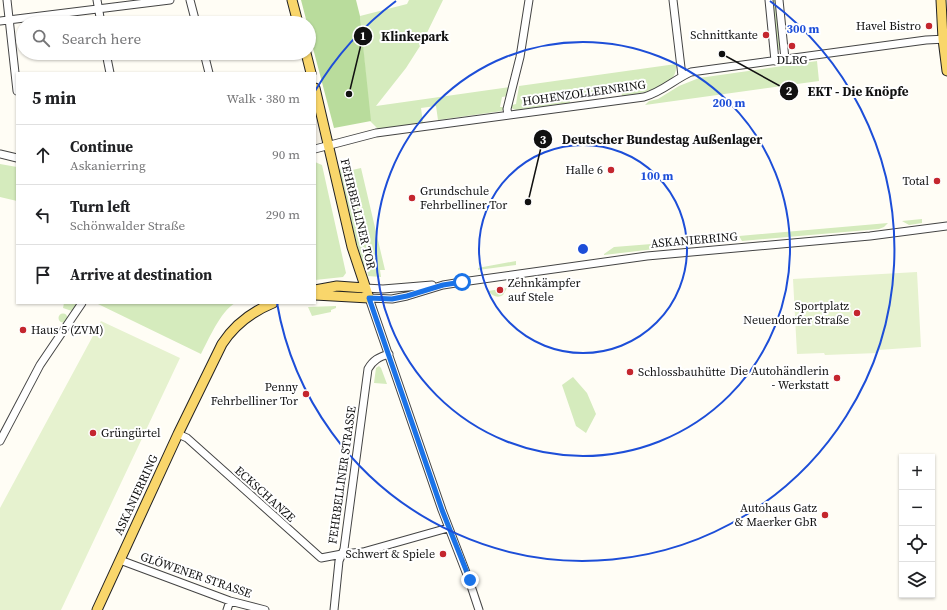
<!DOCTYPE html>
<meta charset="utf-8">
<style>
body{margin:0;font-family:"Source Serif 4",serif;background:#f6f6f6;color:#202124}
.controls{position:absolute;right:12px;bottom:12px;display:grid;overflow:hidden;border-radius:0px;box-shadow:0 1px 3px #0004}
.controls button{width:36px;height:36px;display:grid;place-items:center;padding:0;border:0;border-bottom:1px solid #e0e0e0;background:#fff;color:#202124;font:20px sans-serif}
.stop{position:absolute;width:12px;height:12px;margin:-9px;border:3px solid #1a73e8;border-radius:50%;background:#fff}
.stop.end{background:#1a73e8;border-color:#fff;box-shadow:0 1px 4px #0008}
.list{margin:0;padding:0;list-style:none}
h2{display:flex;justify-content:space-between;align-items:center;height:52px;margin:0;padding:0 16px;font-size:17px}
h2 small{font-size:13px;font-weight:400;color:#757577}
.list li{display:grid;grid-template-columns:26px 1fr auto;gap:12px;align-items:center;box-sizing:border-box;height:60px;padding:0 16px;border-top:1px solid #e0e0e0}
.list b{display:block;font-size:15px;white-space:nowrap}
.list p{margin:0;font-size:13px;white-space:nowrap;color:#757577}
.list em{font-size:13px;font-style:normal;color:#757577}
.icon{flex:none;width:22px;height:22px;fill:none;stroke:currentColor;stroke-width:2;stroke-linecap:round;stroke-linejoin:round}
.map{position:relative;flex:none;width:947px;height:610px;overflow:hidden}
.search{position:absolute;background:#fff;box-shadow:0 1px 3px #0004;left:16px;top:16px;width:300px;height:44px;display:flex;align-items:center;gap:10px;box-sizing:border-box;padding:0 14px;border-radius:22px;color:#757577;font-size:15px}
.panel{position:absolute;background:#fff;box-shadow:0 1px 3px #0004;left:16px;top:72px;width:300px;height:232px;border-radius:0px}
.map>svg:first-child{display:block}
.green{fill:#d5ebbd}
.forest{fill:#b9dc9c}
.pitch{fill:#e6f2cf}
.plaza{fill:#f1ede2}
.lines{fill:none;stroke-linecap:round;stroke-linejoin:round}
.minor-casing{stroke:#444;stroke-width:9}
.major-casing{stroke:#222;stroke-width:11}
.minor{stroke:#fff;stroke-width:7}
.major{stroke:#f9d66b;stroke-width:9}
.route{stroke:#1a73e8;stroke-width:5}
.ring{fill:none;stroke:#1d4ed8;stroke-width:2}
.poi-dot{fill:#c4262e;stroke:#fff;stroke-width:1.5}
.labels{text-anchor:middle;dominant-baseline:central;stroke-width:4;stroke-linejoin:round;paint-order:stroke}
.poi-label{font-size:12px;fill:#111;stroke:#fff;text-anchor:end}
.street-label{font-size:12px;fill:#111;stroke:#fff}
.centre{fill:#1d4ed8;stroke:#fff;stroke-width:2}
.ring-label{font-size:12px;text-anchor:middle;font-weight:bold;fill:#1d4ed8;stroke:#fff;stroke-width:4;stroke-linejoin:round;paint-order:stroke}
.leader{fill:none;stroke:#111;stroke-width:1.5}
.callout-dot{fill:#111;stroke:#fff;stroke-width:1.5}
.mark-label{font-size:12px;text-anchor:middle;font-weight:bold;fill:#fff}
.callout-label{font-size:13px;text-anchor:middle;font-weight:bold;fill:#111;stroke:#fff;stroke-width:4;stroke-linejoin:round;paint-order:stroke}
</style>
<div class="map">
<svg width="947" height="610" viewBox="0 0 947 610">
<rect width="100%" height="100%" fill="#fffdf5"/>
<path class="green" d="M409 0H443L422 43 406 68 376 106 510 87 508 96 502 97 500 107H505L502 111 438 120 436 106 421 108 423 123 378 129 370 121 360 16 407 4Z
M771 0H776L780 50H777Z
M817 61 819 81 645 105 649 101 658 99 679 86 699 78Z
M676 64C679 89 640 93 622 96L621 89 569 96 570 103 517 110 513 109 511 107 512 105 516 104 519 86Z
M315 162 322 165 346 273 343 277 315 280Z
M0 164 17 167V201L0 197Z
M342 168 348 171 361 168 385 270H380L381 277 368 276 367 267H362L339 169Z
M922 219V223L909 225 902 221Z
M888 223 884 227 879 229 742 241 739 236Z
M730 237 729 242 672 247 670 242Z
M664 243 663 248 604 255V254L614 247Z
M516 261V265L478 270V268L483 267Z
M507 288 503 295C497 299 492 295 488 291Z
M64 303H78L72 311 63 308Z
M98 303H235C220 312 209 339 201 354L98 304Z
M336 306V308L331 310V312L312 316 308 307Z
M58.5 318a4.5 4.5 0 1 1 9 0a4.5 4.5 0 1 1-9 0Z
M379 366 381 368 387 384 374 383 376 368Z
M573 377 587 393 596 414 586 433 576 426 562 385Z"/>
<path class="forest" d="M301 0H356L360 16 371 121 334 128 309 33V23H307Z"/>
<path class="pitch" d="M917 272 921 347 878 350V353L825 355 824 353 797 354 793 279Z
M101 321 180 358 61 610H0V508Z"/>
<path class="plaza" d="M315 110 323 137 321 142 315 145Z"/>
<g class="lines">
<defs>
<path id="minor" d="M7 0 17 91
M97 0 101 23
M190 0 196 23
M673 0 682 76
M769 0 775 61
M779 0 785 59
M0 21 170 0
M106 53 110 73
M204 53 209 73
M508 115 507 109 520 57 529 0
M315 149 376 133 644 97C662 92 675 79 691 72L926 40 947 39
M0 154 17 158
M365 288 383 289 432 285
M178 434 187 438 321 558 342 554 363 552 448 528
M0 441 40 365 82 303
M120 560 230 601 265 610
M227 610 230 601
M334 610 339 561 344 549 368 369C373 360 379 357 389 354
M479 610 469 580 442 510 369 298 392 299 407 296 443 285 462 282 647 256 870 236 947 226"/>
<path id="major" d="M292 0 298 23
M941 0 943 39 947 71
M306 53 311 73
M315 88 352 247 369 298 315 295
M315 290 337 286 365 288
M97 610 178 434 222 344C235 324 251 312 273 303"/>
</defs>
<use href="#minor" class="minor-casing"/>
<use href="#major" class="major-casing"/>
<use href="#minor" class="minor"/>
<use href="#major" class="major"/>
</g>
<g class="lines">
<path class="route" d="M462 282 443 285 407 296 392 299 369 298 442 510 470 580"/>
</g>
<g class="ring">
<circle cx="583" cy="249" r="104"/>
<circle cx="583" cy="249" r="207"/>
<path d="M315 91A311 311 0 0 1 396 1M770 1A311 311 0 1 1 277 303"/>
</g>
<g class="poi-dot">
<circle cx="929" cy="26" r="4"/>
<circle cx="766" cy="35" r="4"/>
<circle cx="792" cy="46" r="4"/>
<circle cx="611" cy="170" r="4"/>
<circle cx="937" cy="181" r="4"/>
<circle cx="412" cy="198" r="4"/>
<circle cx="500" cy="290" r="4"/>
<circle cx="857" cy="313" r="4"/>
<circle cx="23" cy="330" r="4"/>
<circle cx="630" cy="372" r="4"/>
<circle cx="837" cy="378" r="4"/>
<circle cx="306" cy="394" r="4"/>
<circle cx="93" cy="433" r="4"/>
<circle cx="825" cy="515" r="4"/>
<circle cx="443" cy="554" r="4"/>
</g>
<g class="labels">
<g class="poi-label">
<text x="921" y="26">Havel Bistro</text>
<text x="758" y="35">Schnittkante</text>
<text x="792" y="60" text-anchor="middle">DLRG</text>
<text x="603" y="170">Halle 6</text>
<text x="929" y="181">Total</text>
<text x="420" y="191" text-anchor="start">Grundschule<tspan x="420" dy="14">Fehrbelliner Tor</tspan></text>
<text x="508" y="283" text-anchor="start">Zehnkämpfer<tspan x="508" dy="14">auf Stele</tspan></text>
<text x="849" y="306">Sportplatz<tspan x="849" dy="14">Neuendorfer Straße</tspan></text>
<text x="31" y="330" text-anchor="start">Haus 5 (ZVM)</text>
<text x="829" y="371">Die Autohändlerin<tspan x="829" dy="14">- Werkstatt</tspan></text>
<text x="638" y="372" text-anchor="start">Schlossbauhütte</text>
<text x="298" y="387">Penny<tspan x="298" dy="14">Fehrbelliner Tor</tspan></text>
<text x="101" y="433" text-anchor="start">Grüngürtel</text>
<text x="817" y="508">Autohaus Gatz<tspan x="817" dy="14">&amp; Maerker GbR</tspan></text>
<text x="435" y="554">Schwert &amp; Spiele</text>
</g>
<g class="street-label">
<text transform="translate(584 93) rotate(-8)">HOHENZOLLERNRING</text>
<text transform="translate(358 214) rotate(76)">FEHRBELLINER TOR</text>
<text transform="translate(694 240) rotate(-5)">ASKANIERRING</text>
<text transform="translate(342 475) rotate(-82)">FEHRBELLINER STRASSE</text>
<text transform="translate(265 494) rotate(42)">ECKSCHANZE</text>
<text transform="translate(136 495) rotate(-65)">ASKANIERRING</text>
<text transform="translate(196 575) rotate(19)">GLÖWENER STRASSE</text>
</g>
</g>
<circle cx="583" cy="249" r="6" class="centre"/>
<g class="ring-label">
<text x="803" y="33">300 m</text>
<text x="729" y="107">200 m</text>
<text x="657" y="180">100 m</text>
</g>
<path class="leader" d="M349 94L363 36M722 54L789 91M528 202L543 139"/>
<g class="callout-dot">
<circle cx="349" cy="94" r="4"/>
<circle cx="722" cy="54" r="4"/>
<circle cx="528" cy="202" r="4"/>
<circle cx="363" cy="36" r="10"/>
<circle cx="789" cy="91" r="10"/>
<circle cx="543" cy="139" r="10"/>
</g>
<g class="mark-label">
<text x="363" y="40">1</text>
<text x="789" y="95">2</text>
<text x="543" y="144">3</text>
</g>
<g class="callout-label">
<text x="415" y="41">Klinkepark</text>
<text x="858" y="96">EKT - Die Knöpfe</text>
<text x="662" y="144">Deutscher Bundestag Außenlager</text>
</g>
</svg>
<div class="controls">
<button>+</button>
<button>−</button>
<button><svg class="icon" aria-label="locate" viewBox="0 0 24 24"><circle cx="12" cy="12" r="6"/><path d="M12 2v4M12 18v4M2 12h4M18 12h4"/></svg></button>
<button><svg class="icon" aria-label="layers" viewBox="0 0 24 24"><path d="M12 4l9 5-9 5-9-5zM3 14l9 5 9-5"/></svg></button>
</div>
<div class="stop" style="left:462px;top:282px"></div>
<div class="stop end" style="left:470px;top:580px"></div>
<div class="search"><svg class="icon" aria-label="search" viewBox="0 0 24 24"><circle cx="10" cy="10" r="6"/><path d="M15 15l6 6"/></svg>Search here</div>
<section class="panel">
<h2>5 min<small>Walk · 380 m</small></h2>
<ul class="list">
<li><svg class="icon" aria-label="ahead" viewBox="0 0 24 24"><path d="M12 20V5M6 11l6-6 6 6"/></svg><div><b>Continue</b><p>Askanierring</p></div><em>90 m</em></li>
<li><svg class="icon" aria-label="left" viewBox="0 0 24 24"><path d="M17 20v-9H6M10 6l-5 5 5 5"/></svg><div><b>Turn left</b><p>Schönwalder Straße</p></div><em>290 m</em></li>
<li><svg class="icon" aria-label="arrive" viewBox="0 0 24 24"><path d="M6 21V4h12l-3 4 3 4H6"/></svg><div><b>Arrive at destination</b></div></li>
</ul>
</section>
</div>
